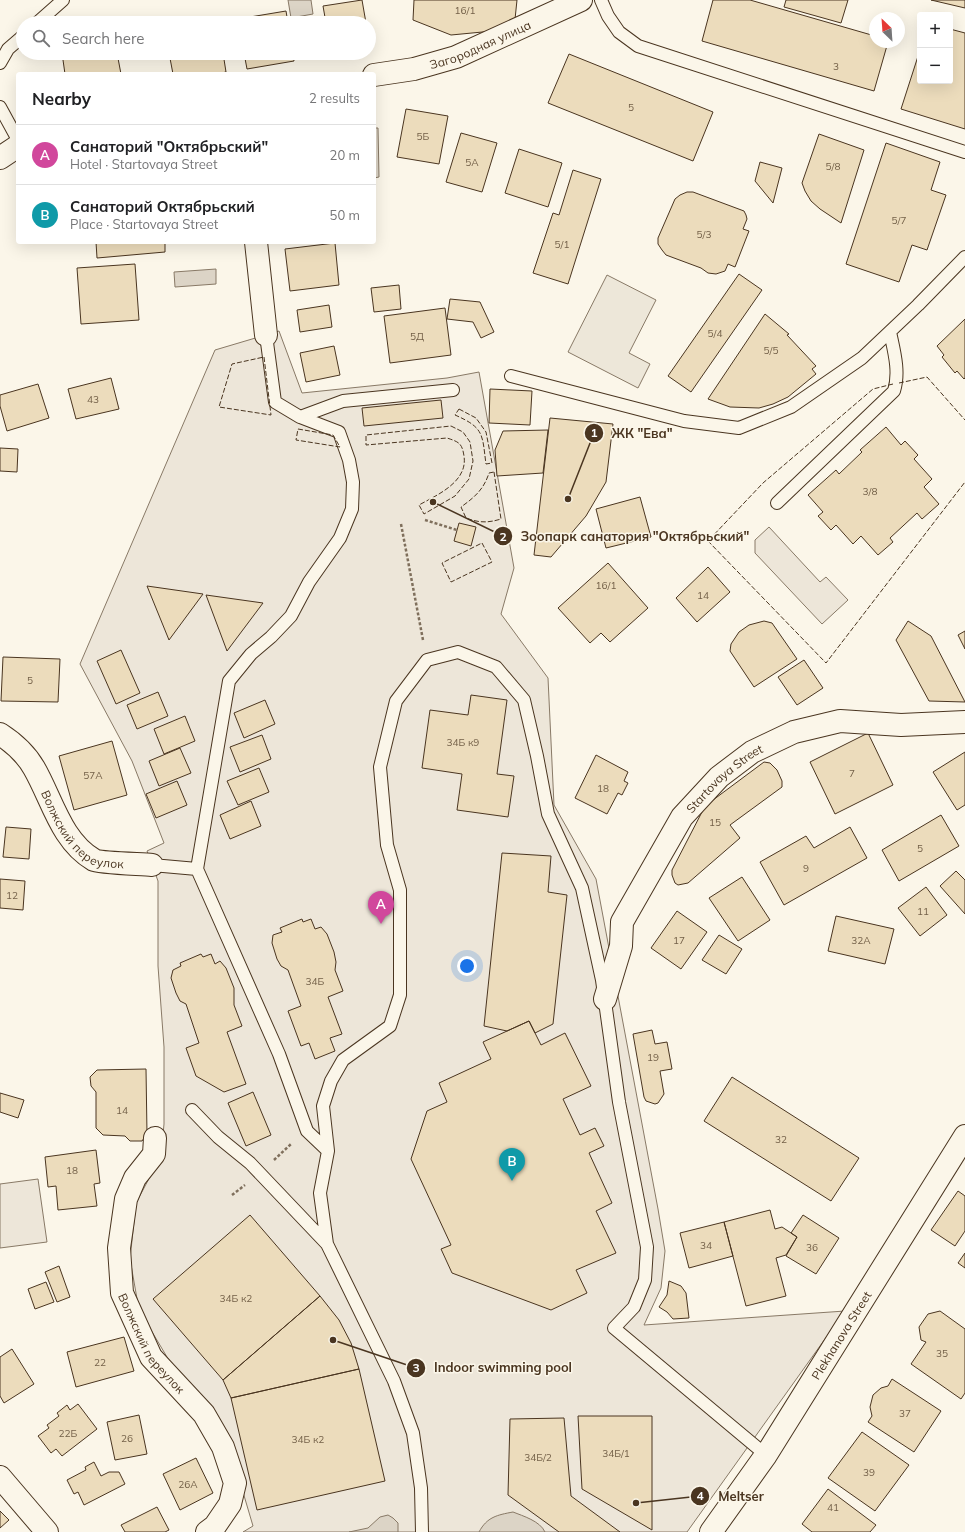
<!DOCTYPE html>
<meta charset="utf-8">
<style>
body{margin:0;font-family:Mulish,sans-serif;background:#f2f2f2;color:#202124}
.controls{position:absolute;right:12px;top:12px;display:grid;overflow:hidden;border-radius:4px;box-shadow:0 4px 16px #0002}
.controls button{width:36px;height:36px;display:grid;place-items:center;padding:0;border:0;border-bottom:1px solid #e0e0e0;background:#fff;color:#202124;font:20px sans-serif}
.compass{position:absolute;left:869px;top:12px;width:36px;height:36px;border-radius:50%;background:#fff;box-shadow:0 4px 16px #0002;rotate:335deg}
.you{position:absolute;left:467px;top:966px;width:14px;height:14px;margin:-10px;border:3px solid #fff;border-radius:50%;background:#1a73e8;box-shadow:0 0 0 6px #1a73e833}
.badge{display:grid;place-items:center;width:26px;height:26px;border-radius:50%;background:#b45309;color:#fff;font-size:13px;font-weight:700}
.pin{position:absolute;translate:-50% -33px;filter:drop-shadow(0 1px 2px #0008)}
.pin::after{content:'';position:absolute;top:21px;width:14px;height:12px;background:inherit;clip-path:polygon(0 0,100% 0,50% 100%)}
.list{margin:0;padding:0;list-style:none}
h2{display:flex;justify-content:space-between;align-items:center;height:52px;margin:0;padding:0 16px;font-size:17px}
h2 small{font-size:13px;font-weight:400;color:#757577}
.list li{display:grid;grid-template-columns:26px 1fr auto;gap:12px;align-items:center;box-sizing:border-box;height:60px;padding:0 16px;border-top:1px solid #e0e0e0}
.list b{display:block;font-size:15px;white-space:nowrap}
.list p{margin:0;font-size:13px;white-space:nowrap;color:#757577}
.list em{font-size:13px;font-style:normal;color:#757577}
.icon{flex:none;width:22px;height:22px;fill:none;stroke:currentColor;stroke-width:2;stroke-linecap:round;stroke-linejoin:round}
.map{position:relative;flex:none;width:965px;height:1532px;overflow:hidden}
.search{position:absolute;background:#fff;box-shadow:0 4px 16px #0002;left:16px;top:16px;width:360px;height:44px;display:flex;align-items:center;gap:10px;box-sizing:border-box;padding:0 14px;border-radius:22px;color:#757577;font-size:15px}
.panel{position:absolute;background:#fff;box-shadow:0 4px 16px #0002;left:16px;top:72px;width:360px;height:172px;border-radius:4px}
.map>svg:first-child{display:block}
.green{fill:#ede6d9;stroke:#887966}
.parking{fill:#ede7d9;stroke:#887966}
.water{fill:#dcd4c6;stroke:#887966}
.building{fill:#ecdcbc;stroke:#4a3520}
.lines{fill:none;stroke-linecap:round;stroke-linejoin:round}
.service-casing{stroke:#4a3520;stroke-width:14}
.minor-casing{stroke:#4a3520;stroke-width:24}
.tertiary-casing{stroke:#4a3520;stroke-width:24}
.path{stroke:#7f6f5c;stroke-width:2.5;stroke-dasharray:3 2;stroke-linecap:butt}
.service{stroke:#fbf6e9;stroke-width:12}
.minor{stroke:#fbf6e9;stroke-width:22}
.tertiary{stroke:#fbf6e9;stroke-width:22}
.fence{stroke:#4a3520;stroke-width:1;stroke-dasharray:5 2;stroke-linecap:butt}
.labels{text-anchor:middle;dominant-baseline:central;stroke-width:3;stroke-linejoin:round;paint-order:stroke}
.number-label{font-size:10px;fill:#725f47}
.street-label{font-size:12px;fill:#4a3520;stroke:#fbf6e9}
.leader{fill:none;stroke:#4a3520;stroke-width:1.5}
.callout-dot{fill:#4a3520;stroke:#fbf6e9;stroke-width:1.5}
.mark-label{font-size:12px;text-anchor:middle;font-weight:bold;fill:#fff}
.callout-label{font-size:13px;text-anchor:middle;font-weight:bold;fill:#4a3520;stroke:#fbf6e9;stroke-width:3;stroke-linejoin:round;paint-order:stroke}
</style>
<div class="map">
<svg width="965" height="1532" viewBox="0 0 965 1532">
<rect width="100%" height="100%" fill="#fbf6e9"/>
<path class="green" d="M279 331 302 393 447 378 479 372 514 568 501 614 548 678 554 805 596 879 658 1209 665 1251 661 1288 644 1325 845 1311 687 1532H243L253 1526 230 1448 167 1357 139 1310 130 1259 136 1203 161 1156 164 1124V1047L158 966V881L147 851 164 843 132 761 80 664 215 350Z
M769 527 820 582 826 577 848 600 822 624 755 553V540Z
M38 1179 47 1242 0 1248V1184Z"/>
<path class="parking" d="M607 275 656 300 629 353 650 364 638 388 568 352Z"/>
<path class="water" d="M288 0H311L313 14 291 18Z
M374 128H378L379 177 374 178Z
M216 269V284L175 287 174 272Z
M513 1512C523 1516 540 1521 545 1532H479C487 1517 497 1515 513 1512Z
M388 1515 393 1518 398 1523V1532H349L368 1528 380 1517Z"/>
<path class="building" d="M362 0 366 23H326L323 6Z
M414 0H517L514 29 451 35 413 20Z
M713 0H750L875 36V42H888L874 91 702 41Z
M786 0H848L841 23 784 7Z
M931 0H965V8Z
M286 11 288 23H239L238 19Z
M950 29 965 33V129L901 109 920 50V81H950Z
M62 53H117L121 74H65Z
M169 53H223L226 72 217 74H173Z
M244 53H293L294 61 247 69Z
M569 54 713 112 693 161 548 103Z
M406 109 448 116 439 164 397 157Z
M461 133 497 143 482 192 446 182Z
M819 134 864 150 841 223 820 209 811 201 805 191 802 183Z
M886 143 940 162 931 190 946 195 927 250 912 245 899 282 846 264Z
M519 149 562 163 548 207 505 193Z
M760 162 782 168 773 203 755 181Z
M573 170 601 179 568 284 533 273 553 213 559 215Z
M687 192H693L744 211 746 215 747 219 743 229 749 231 735 267 728 264 725 271 716 274 708 273 701 268 666 255 662 250 658 244V238L675 199 680 195Z
M96 242H165V252L97 258Z
M335 243 339 285 290 291 285 249Z
M135 264 139 320 81 324 77 268Z
M739 274 762 290 691 392 668 376Z
M399 285 401 309 374 312 371 288Z
M450 299 480 302 494 332 481 338 473 322 447 319Z
M329 305 332 327 300 332 297 310Z
M445 308 451 355 390 363 384 316Z
M765 314 789 334 787 335 816 366 812 369 816 374 788 397 773 404 759 408 730 407 708 399Z
M965 319V378L964 379 957 371 955 373 942 357 944 355 937 346Z
M334 346 340 375 306 382 300 353Z
M111 378 119 409 76 419 68 389Z
M38 384 49 418 7 431 0 406V395Z
M490 389 532 391 530 425 489 423Z
M441 400 443 418 364 426 362 408Z
M550 418 613 424 606 482 586 516 551 557 534 555Z
M886 427 901 445 905 441 918 455 914 459 932 479 924 487 939 504 922 519 917 513 890 538 893 542 878 555 861 536 853 544 836 525 831 530 818 516 823 512 808 495 836 470 839 474 862 452 860 450Z
M548 430 543 473 497 476 495 450 503 431Z
M0 448 18 449 17 472 0 471Z
M640 497 651 537 606 548 596 509Z
M459 523 476 527 471 546 454 541Z
M608 563 648 608 610 642 601 633 590 643 558 608Z
M708 567 730 592 697 622 676 598Z
M147 586 203 594 169 640Z
M206 595 263 603 227 651Z
M764 621 772 623 797 659 754 687 730 651 731 644 739 632 749 625Z
M908 621 931 636 965 702 929 701 896 640Z
M965 631V649L958 635Z
M121 650 140 693 116 704 97 661Z
M3 657 60 659 58 702 1 701Z
M804 660 823 688 797 705 778 677Z
M158 692 168 716 137 729 127 705Z
M471 695 507 700 497 774 514 776 508 817 457 810 462 774 422 768 430 710 468 715Z
M265 700 275 724 244 738 234 713Z
M185 716 195 741 164 754 154 729Z
M868 733 893 785 835 814 810 762Z
M262 735 271 759 240 772 230 747Z
M112 741 127 795 74 810 59 756Z
M180 748 191 773 159 786 149 761Z
M965 752V805L957 810 933 772Z
M596 755 628 772 624 781 628 783 622 795 618 793 607 814 575 798Z
M764 762 770 763 777 770 782 781V787L730 825 740 838 688 883 678 885 675 883 672 875V870L703 810 709 803Z
M259 768 269 792 238 805 227 781Z
M177 781 187 805 156 818 146 794Z
M251 801 261 826 230 839 220 815Z
M941 815 959 846 899 881 882 850Z
M6 827 31 829 29 859 3 857Z
M850 827 867 858 784 905 760 862 806 836 814 848Z
M502 853 551 856 548 892 567 895 553 1024 535 1033 529 1021 507 1031 484 1026Z
M956 871 965 880V914L940 886Z
M742 877 770 920 738 941 709 898Z
M0 879 25 881 23 910 0 908Z
M926 887 947 915 920 936 898 908Z
M677 911 707 932 681 969 651 948Z
M836 916 894 929 885 964 828 951Z
M302 919 303 922 311 919 315 929 321 927 327 934 334 952 336 962 335 970 343 991 328 997 342 1034 330 1038 335 1051 315 1059 309 1043 301 1046 288 1011 301 1006 288 970 281 966 277 959 272 943 273 935 282 932 280 928Z
M719 935 742 949 726 974 702 960Z
M201 954 203 957 211 954 215 964 220 961 226 968 234 988V1005L242 1026 227 1032 246 1084 224 1092 196 1076 186 1048 199 1043 186 1004 180 1001 176 993 171 978 173 970 181 966 180 963Z
M529 1021 541 1045 565 1033 591 1086 563 1099 580 1135 595 1128 604 1146 589 1153 612 1203 596 1211 616 1253 576 1270 587 1293 551 1310 452 1273 441 1249 451 1245 411 1159 427 1111 447 1102 439 1083 491 1059 483 1042Z
M652 1030 655 1044 667 1042 672 1069 660 1071 664 1094 658 1103 655 1104 646 1101 644 1097 633 1034Z
M146 1069 147 1134 142 1141H130L125 1136 103 1135 96 1128V1092L91 1086 90 1077 97 1070Z
M732 1077 859 1158 831 1201 704 1121Z
M253 1092 271 1135 246 1146 228 1103Z
M0 1093 24 1100 18 1118 0 1112Z
M96 1150 100 1183 94 1184 97 1206 58 1210 56 1186 48 1187 45 1157Z
M958 1191 965 1196V1231L955 1246 931 1230Z
M770 1210 775 1229 782 1227 797 1237 786 1255 776 1258 786 1296 746 1306 724 1222Z
M250 1215 320 1296 223 1380 153 1299Z
M803 1215 839 1238 816 1274 786 1256 797 1237 791 1233Z
M724 1222 733 1256 689 1268 680 1233Z
M965 1253V1268L958 1263Z
M59 1266 70 1297 57 1302 45 1272Z
M669 1281 681 1286 686 1293 689 1318 673 1319 667 1312 659 1307 667 1295Z
M46 1282 54 1302 35 1309 28 1289Z
M320 1296 339 1320 351 1343 359 1369 231 1398 223 1380Z
M940 1311 965 1329V1393L961 1399 911 1364 926 1342 921 1340 919 1327 928 1314Z
M124 1337 134 1371 76 1387 67 1352Z
M12 1349 34 1384 4 1403 0 1396V1357Z
M359 1369 385 1481 257 1510 231 1398Z
M892 1379 941 1411 914 1452 868 1422 872 1416 870 1407 873 1395 881 1388 888 1386Z
M78 1404 97 1429 62 1456 56 1449 51 1453 38 1436 49 1428 47 1425 59 1416 57 1413 67 1405 70 1410Z
M139 1415 147 1454 115 1460 107 1422Z
M578 1416H652V1530L582 1489Z
M564 1418 571 1496 620 1532H559L508 1495 510 1419Z
M862 1432 909 1465 875 1511 828 1478Z
M196 1458 213 1493 180 1510 163 1474Z
M94 1462 101 1476 109 1472H119L125 1484 84 1505 78 1492 74 1494 67 1480 86 1470 85 1467Z
M828 1489 876 1525 870 1532H812L802 1524Z
M157 1507 169 1530 165 1532H125L121 1525Z
M0 1511 9 1520 0 1528Z"/>
<g class="lines">
<defs>
<path id="service" d="M601 0 608 16 619 32 638 46 965 152
M37 23 63 0
M0 63 8 49 23 36
M0 107 18 140
M266 335 275 402 300 417 339 432 349 460 353 482 352 509 340 538 309 582 291 616 271 637 251 654 229 681 197 869 279 1054 307 1131 328 1151
M511 376 684 421 739 428 791 407 862 358 918 305 965 257
M300 417 343 401 453 390
M777 503 894 391C900 372 894 351 890 332
M152 865 197 869
M192 1110 218 1137 250 1163 327 1244 394 1381 413 1433 421 1488 422 1532
M327 1244 320 1193 328 1151 323 1106 331 1081 343 1060 390 1026 400 995V890L387 845 380 767 396 701 427 660 458 652 496 667 524 700 537 756 548 814 582 888 602 980 619 1102 647 1247 645 1280 634 1307 614 1328 766 1455"/>
<g id="minor">
<path id="s1" d="M374 75 414 69 456 57 581 0"/>
<path d="M0 158 18 146"/>
<path d="M256 242 266 335"/>
<path id="s2" d="M0 734C14 743 26 754 34 768 52 799 61 841 94 860 100 863 142 864 152 865"/>
<path id="s3" d="M605 999 621 946 622 922 682 817 719 777 752 752 794 732 840 721 901 725 965 722"/>
<path id="s4" d="M155 1138 154 1154 135 1178 126 1199 119 1248 122 1293 151 1357 204 1414 223 1447 235 1483 230 1504 215 1526 207 1532"/>
<path d="M0 1477 47 1532"/>
</g>
<g id="tertiary">
<path id="s5" d="M711 1532 766 1455 965 1136"/>
</g>
</defs>
<use href="#service" class="service-casing"/>
<use href="#minor" class="minor-casing"/>
<use href="#tertiary" class="tertiary-casing"/>
<path class="path" d="M425 520 457 530
M401 524 423 640
M274 1160 291 1144
M232 1195 245 1185"/>
<use href="#service" class="service"/>
<use href="#minor" class="minor"/>
<use href="#tertiary" class="tertiary"/>
<path class="fence" d="M264 357 271 415 219 407 232 364Z
M899 383 927 377 965 420
M893 384 873 389 763 483 708 541 826 663 965 482
M459 409 476 418 486 432 492 463 486 464C482 435 485 428 455 415Z
M451 426 463 432 470 442 473 461 469 479 455 496 424 514 419 505C437 495 468 482 464 456 462 443 459 442 447 438L366 445V435Z
M298 429 333 435 340 447 296 440Z
M494 472 501 519C488 523 479 523 466 518L461 507C475 497 484 489 489 473Z
M482 543 492 562 451 582 442 563Z"/>
</g>
<g class="labels">
<g class="number-label">
<text x="465" y="10">16/1</text>
<text x="836" y="66">3</text>
<text x="631" y="107">5</text>
<text x="423" y="136">5Б</text>
<text x="472" y="162">5А</text>
<text x="833" y="166">5/8</text>
<text x="899" y="220">5/7</text>
<text x="704" y="234">5/3</text>
<text x="562" y="244">5/1</text>
<text x="715" y="333">5/4</text>
<text x="417" y="336">5Д</text>
<text x="771" y="350">5/5</text>
<text x="93" y="399">43</text>
<text x="870" y="491">3/8</text>
<text x="606" y="585">16/1</text>
<text x="703" y="595">14</text>
<text x="30" y="680">5</text>
<text x="463" y="742">34Б к9</text>
<text x="852" y="773">7</text>
<text x="93" y="775">57А</text>
<text x="603" y="788">18</text>
<text x="715" y="822">15</text>
<text x="920" y="848">5</text>
<text x="806" y="868">9</text>
<text x="12" y="895">12</text>
<text x="923" y="911">11</text>
<text x="679" y="940">17</text>
<text x="861" y="940">32А</text>
<text x="315" y="981">34Б</text>
<text x="653" y="1057">19</text>
<text x="122" y="1110">14</text>
<text x="781" y="1139">32</text>
<text x="72" y="1170">18</text>
<text x="706" y="1245">34</text>
<text x="812" y="1247">36</text>
<text x="236" y="1298">34Б к2</text>
<text x="942" y="1353">35</text>
<text x="100" y="1362">22</text>
<text x="905" y="1413">37</text>
<text x="68" y="1433">22Б</text>
<text x="127" y="1438">26</text>
<text x="308" y="1439">34Б к2</text>
<text x="616" y="1453">34Б/1</text>
<text x="538" y="1457">34Б/2</text>
<text x="869" y="1472">39</text>
<text x="188" y="1484">26А</text>
<text x="833" y="1507">41</text>
</g>
<g class="street-label">
<text stroke="none"><textPath href="#s1" startOffset="111">Загородная улица</textPath></text>
<text stroke="none"><textPath href="#s3" startOffset="258">Startovaya Street</textPath></text>
<text stroke="none"><textPath href="#s2" startOffset="132">Волжский переулок</textPath></text>
<text stroke="none"><textPath href="#s5" startOffset="236">Plekhanova Street</textPath></text>
<text stroke="none"><textPath href="#s4" startOffset="223">Волжский переулок</textPath></text>
</g>
</g>
<path class="leader" d="M568 499L594 433M433 502L503 536M333 1340L416 1368M636 1503L700 1496"/>
<g class="callout-dot">
<circle cx="568" cy="499" r="4"/>
<circle cx="433" cy="502" r="4"/>
<circle cx="333" cy="1340" r="4"/>
<circle cx="636" cy="1503" r="4"/>
<circle cx="594" cy="433" r="10"/>
<circle cx="503" cy="536" r="10"/>
<circle cx="416" cy="1368" r="10"/>
<circle cx="700" cy="1496" r="10"/>
</g>
<g class="mark-label">
<text x="594" y="437">1</text>
<text x="503" y="541">2</text>
<text x="416" y="1372">3</text>
<text x="700" y="1500">4</text>
</g>
<g class="callout-label">
<text x="642" y="438">ЖК "Ева"</text>
<text x="635" y="541">Зоопарк санатория "Октябрьский"</text>
<text x="503" y="1372">Indoor swimming pool</text>
<text x="741" y="1501">Meltser</text>
</g>
</svg>
<div class="controls">
<button>+</button>
<button>−</button>
</div>
<svg class="compass" viewBox="-18 -18 36 36"><path d="M0-13l5 13h-10z" fill="#e53935"/><path d="M0 13l5-13h-10z" fill="#757577"/></svg>
<div class="you"></div>
<div class="pin badge" style="left:381px;top:924px;background:#d1479c">A</div>
<div class="pin badge" style="left:512px;top:1181px;background:#0f9aa8">B</div>
<div class="search"><svg class="icon" aria-label="search" viewBox="0 0 24 24"><circle cx="10" cy="10" r="6"/><path d="M15 15l6 6"/></svg>Search here</div>
<section class="panel">
<h2>Nearby<small>2 results</small></h2>
<ul class="list">
<li><span class="badge" style="background:#d1479c">A</span><div><b>Санаторий &quot;Октябрьский&quot;</b><p>Hotel · Startovaya Street</p></div><em>20 m</em></li>
<li><span class="badge" style="background:#0f9aa8">B</span><div><b>Санаторий Октябрьский</b><p>Place · Startovaya Street</p></div><em>50 m</em></li>
</ul>
</section>
</div>
